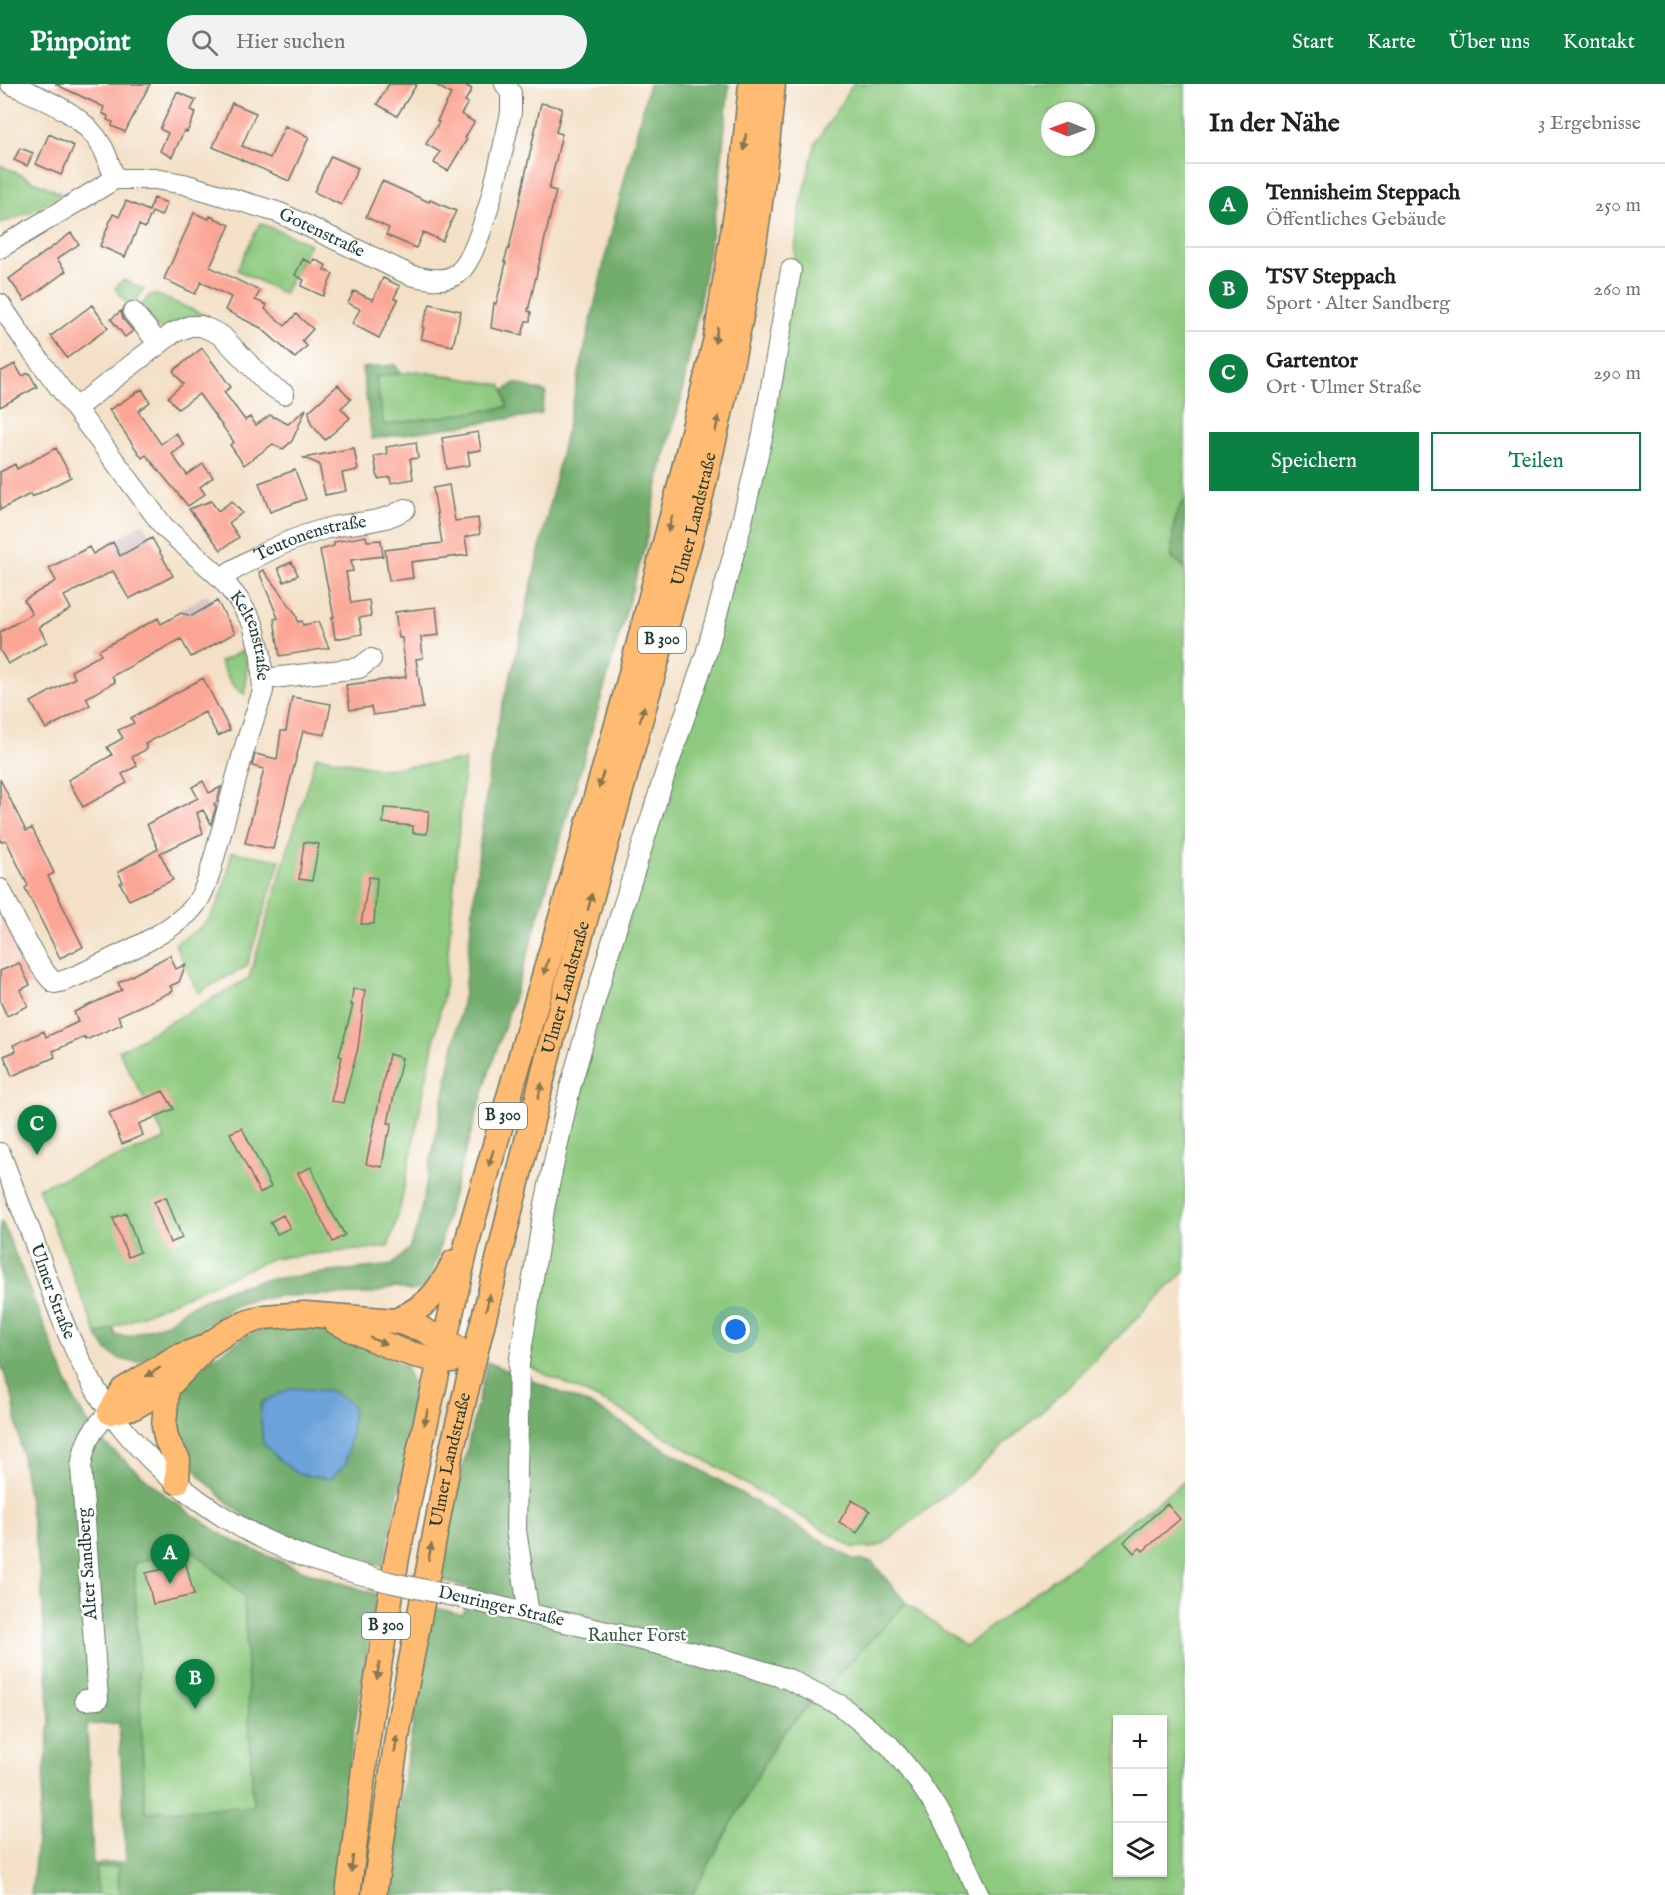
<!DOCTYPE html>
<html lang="de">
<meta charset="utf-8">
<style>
body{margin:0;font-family:"IM FELL English",serif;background:#f2f2f2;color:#202124}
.controls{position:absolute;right:18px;bottom:18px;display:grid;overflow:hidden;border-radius:0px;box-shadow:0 2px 4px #0004}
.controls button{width:54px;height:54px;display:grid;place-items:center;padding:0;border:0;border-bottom:2px solid #e0e0e0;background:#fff;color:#202124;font:30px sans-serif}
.compass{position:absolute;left:1041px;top:18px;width:54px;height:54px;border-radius:50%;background:#fff;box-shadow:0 2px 4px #0004;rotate:271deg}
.you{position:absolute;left:736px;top:1246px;width:21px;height:21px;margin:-15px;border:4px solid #fff;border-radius:50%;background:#1a73e8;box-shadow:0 0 0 9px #1a73e833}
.badge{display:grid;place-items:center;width:39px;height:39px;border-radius:50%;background:#0b8043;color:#fff;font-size:20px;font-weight:700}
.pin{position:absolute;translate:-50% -50px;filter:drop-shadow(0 2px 3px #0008)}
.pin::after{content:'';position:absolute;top:32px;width:21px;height:18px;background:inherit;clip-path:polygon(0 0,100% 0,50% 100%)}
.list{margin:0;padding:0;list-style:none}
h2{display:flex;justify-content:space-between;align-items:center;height:78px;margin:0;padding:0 24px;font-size:26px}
h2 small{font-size:20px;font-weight:400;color:#757577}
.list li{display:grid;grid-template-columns:39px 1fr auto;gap:18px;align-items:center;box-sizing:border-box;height:84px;padding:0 24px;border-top:2px solid #e0e0e0}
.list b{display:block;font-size:22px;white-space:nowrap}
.list p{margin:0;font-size:20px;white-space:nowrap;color:#757577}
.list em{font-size:20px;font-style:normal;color:#757577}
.actions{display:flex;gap:12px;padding:18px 24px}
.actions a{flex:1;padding:14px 0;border:2px solid #0b8043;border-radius:0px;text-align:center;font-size:21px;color:#0b8043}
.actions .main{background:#0b8043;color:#fff}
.icon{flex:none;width:33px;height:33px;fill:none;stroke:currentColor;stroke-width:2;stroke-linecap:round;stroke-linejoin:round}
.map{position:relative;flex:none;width:1185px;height:1811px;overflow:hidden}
header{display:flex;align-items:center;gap:36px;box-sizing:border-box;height:84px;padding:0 30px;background:#0b8043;color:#fff}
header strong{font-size:28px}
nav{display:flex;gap:33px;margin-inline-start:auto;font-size:21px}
.search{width:420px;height:54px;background:#f2f2f2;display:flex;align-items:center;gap:15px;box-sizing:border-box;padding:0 21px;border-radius:33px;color:#757577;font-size:22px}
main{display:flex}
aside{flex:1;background:#fff}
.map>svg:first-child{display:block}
.built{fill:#f6d1c5}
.industrial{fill:#d1bfbf}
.green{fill:#8dc97e;stroke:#568359;stroke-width:1.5;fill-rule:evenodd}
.forest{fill:#72ad6d;stroke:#487550;stroke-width:1.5;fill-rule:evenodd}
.water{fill:#6aa2d9;stroke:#447086;stroke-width:1.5}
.building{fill:#fba694}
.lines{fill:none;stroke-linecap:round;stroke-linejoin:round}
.minor-casing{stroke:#697667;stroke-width:22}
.major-casing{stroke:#697667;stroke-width:27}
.minor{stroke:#fff;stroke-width:20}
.major{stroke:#ffbb71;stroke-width:24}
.minor-bridge-casing{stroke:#697667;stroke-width:22;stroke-linecap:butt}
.minor-bridge{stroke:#fff;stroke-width:20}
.oneway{fill:#84764f}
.labels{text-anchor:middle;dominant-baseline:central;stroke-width:4.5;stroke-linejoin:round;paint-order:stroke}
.shield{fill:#fff;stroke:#627771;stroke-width:1.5}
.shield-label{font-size:16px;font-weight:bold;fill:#1f3d34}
.street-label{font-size:18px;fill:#1f3d34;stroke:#fff}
.park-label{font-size:18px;fill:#3a6046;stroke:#fff}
</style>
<header>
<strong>Pinpoint</strong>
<div class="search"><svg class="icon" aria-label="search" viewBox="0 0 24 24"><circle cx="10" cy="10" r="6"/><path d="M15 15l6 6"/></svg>Hier suchen</div>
<nav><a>Start</a><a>Karte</a><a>Über uns</a><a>Kontakt</a></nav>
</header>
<main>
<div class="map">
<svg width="1185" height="1811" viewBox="0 0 1185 1811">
<rect width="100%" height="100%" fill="#fff"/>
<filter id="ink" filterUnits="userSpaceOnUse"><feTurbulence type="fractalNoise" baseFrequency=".0167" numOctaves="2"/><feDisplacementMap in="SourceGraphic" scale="12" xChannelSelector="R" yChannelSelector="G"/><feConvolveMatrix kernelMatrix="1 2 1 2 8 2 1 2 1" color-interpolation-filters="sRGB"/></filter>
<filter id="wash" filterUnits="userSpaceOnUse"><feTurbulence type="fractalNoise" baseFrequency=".008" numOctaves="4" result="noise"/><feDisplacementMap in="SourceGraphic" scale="24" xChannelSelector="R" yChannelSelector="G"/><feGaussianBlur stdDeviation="1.35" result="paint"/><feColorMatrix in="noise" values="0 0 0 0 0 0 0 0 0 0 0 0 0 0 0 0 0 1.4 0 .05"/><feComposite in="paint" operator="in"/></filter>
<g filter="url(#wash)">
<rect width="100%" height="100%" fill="#f3e0c6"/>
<path class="built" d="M0 805 32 867 0 883Z"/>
<path class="industrial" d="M143 439 173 492 129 515 101 465Z
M207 510 213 519 217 518 235 549 191 573 170 535 182 529 180 526Z"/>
<path class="green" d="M853 0H1185V416C1171 431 1173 454 1172 474L1185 483V1187L1045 1325 959 1400 883 1460 872 1464H854L619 1325 522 1279 567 1062 596 947 776 324 800 126 815 60ZM1050 27H1086V63H1050Z
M0 81 60 109C43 123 22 133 0 139Z
M260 139 310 160 284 210 237 186Z
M123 196 144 205C139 212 136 219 128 221L115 204Z
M155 210 207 232 209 234 162 245 158 244 141 222 150 211Z
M418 287 501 301 504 307 507 323 383 341 376 293Z
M243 566 247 580 245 610C232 605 226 590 220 578Z
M316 672 384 685 465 676 445 903 399 1129 388 1163 273 1174 97 1251 38 1104 165 1055 119 967 249 894Z
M232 768 280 776 247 882 198 909 175 860C185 853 198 847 206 838 223 820 226 791 232 768Z
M1185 1397V1811H692L779 1653 906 1519 965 1562ZM1118 1636H1162V1788H1118Z
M189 1463 244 1512 253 1723 145 1728 134 1479Z
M118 1782 119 1811H97L96 1784Z"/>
<path class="forest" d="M649 0H729L718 113 700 216 681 315 661 385 646 458 526 876 487 995 449 1123 437 1176 426 1204 410 1207 396 1203 372 1210 279 1212 254 1216 236 1221 203 1243 139 1278C117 1278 106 1269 97 1251L113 1244 116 1251 129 1252 169 1238 187 1224 225 1206 261 1196 392 1181 409 1165 418 1141 464 909 479 767 490 681 500 630 513 583 609 157Z
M395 281 401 289 376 293 384 341 507 323 504 307 515 299 546 308 541 330 372 355 362 284Z
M1185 417V483L1172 474C1173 454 1171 431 1185 417Z
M0 1138 3 1140 74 1315 84 1333 103 1358 170 1415 229 1455 301 1486 376 1510 352 1658 335 1811H119L118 1782 96 1784 97 1811H31L50 1638 41 1495 13 1315 0 1277ZM189 1463 244 1512 253 1722 145 1728 134 1479ZM119 1639 126 1778 93 1780 87 1641Z
M280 1241 307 1242 331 1248 406 1282 417 1319 383 1482 318 1465 281 1452 250 1436 227 1418 202 1394 177 1360 174 1340 176 1316 182 1304 206 1278 250 1250ZM264 1316 353 1322 351 1348 346 1380 263 1360 260 1322Z
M487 1278 593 1322 854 1476 872 1478 906 1519 779 1653 692 1811H387L392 1763 433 1523 463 1531 470 1504 437 1495Z"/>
<path class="water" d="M293 1304 331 1307 353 1322 351 1348 346 1380 330 1395 298 1390 278 1375 263 1359C260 1317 253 1321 293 1304Z"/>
<g id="blocks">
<path class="building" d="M55 0H150L125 48 112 42 113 38 107 36 108 32 102 29 104 23Z
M389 0H417L397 32 377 20Z
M434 0H463L472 5 465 17 468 19 461 30 474 38 465 54 467 55 448 87 434 79 440 68 426 60 439 38 437 37 451 10Z
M177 8 196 16 191 26 196 28 187 48 184 47 172 73 160 67 168 49 160 45Z
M232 19 256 29 242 62 270 74 285 42 309 53 289 97 213 63Z
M541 19 562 24 556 48 562 50 549 105 556 107 528 227 531 228 530 237H526L522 251 491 244 494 219 496 220 502 197 506 178H504L508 165H509Z
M49 50 74 62 61 91 36 80Z
M20 64 33 69 27 82 14 76Z
M331 72 358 84 341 121 314 108Z
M382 97 429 118 430 116 456 127 442 157 423 148 416 164 386 151 389 144 366 133Z
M154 114 167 119 161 132 152 128 145 144 139 141 125 173 100 162 113 130 119 133 126 117 149 127Z
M194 129 209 135 210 132 230 141 210 183 260 207 255 216 267 221 265 225 285 242 296 230 313 245 302 257 307 262 295 274 261 244 225 226 231 213 201 198 195 210 164 195Z
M71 149 79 160 57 175 66 187 25 217 9 195Z
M303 175 312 179 314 175 326 181 324 186 333 190 323 212 301 202 304 196 295 191Z
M383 194 400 202 394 214 398 216 379 254 352 240 360 225 348 219 354 207 373 216Z
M430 220 461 227 453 262 421 255 424 244 422 243Z
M92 221 108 244 67 274 51 252Z
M121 227 123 235 133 247 125 253 111 235Z
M202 264 231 303 224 308 245 336 250 333 256 341 270 331 288 340 306 325 292 357 283 365 273 360 244 381 230 361 234 358 199 310 178 325 168 313 183 300 173 287Z
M15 280 22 292 29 289 37 303 0 323V288Z
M338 301 351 315 341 324 350 334 325 356 311 340 309 327Z
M142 305 150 318 138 327 161 360 176 349 184 361 172 370 187 391 203 380 213 393 200 403 205 410 188 422 146 371 142 374 109 326Z
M478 348 481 366 468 368 470 381 447 385 442 354Z
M416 358 418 374 410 375 413 395 391 399 390 393 378 395 374 372 387 370 386 363Z
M56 364 71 393 32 413 30 410 0 426V388L15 380 17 385Z
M354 364 358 386 342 389 346 407 325 411 319 380 304 374Z
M295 386 306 415 270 428 259 399Z
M449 401 455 437 478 434 480 450 465 453 468 471 411 478 413 494 389 497 385 466 442 459 433 404Z
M211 417 218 427 232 417 242 429 229 439 239 453 221 466 189 425Z
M366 452 367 457 381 456 383 472 351 476 353 487 346 488 351 519 369 516 371 532 359 534 362 550 335 555 332 533H334L320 466 334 462V458Z
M152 454 173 492 129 515 113 487 64 512 71 525 39 543 47 558 8 580 0 566V548L32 530 24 516 56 497 49 484 89 463 93 470 113 458 120 472Z
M292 478 298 491 284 498 278 484Z
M263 486 296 530 298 538 302 537 303 541 318 538 329 564 280 572 274 535 278 534 259 488Z
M217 517 235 549 191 573 181 555 112 592 115 598 86 614 90 621 46 645 31 618 75 594 71 587 101 571 99 566 158 534 161 540 181 529 192 532Z
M436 523 439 551 421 553 423 574 416 575 423 624 373 631 371 623 350 626 346 601 406 593 402 554H399L395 528Z
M203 594 230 646 218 652 205 628 145 660 147 665 132 673 137 682 122 690 127 699 83 723 68 696 112 671 107 663 123 654 118 646 134 639 131 634Z
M292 613 331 620 325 651 303 647 273 765 245 759 264 685 252 682 255 670 277 675 281 647H286Z
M0 695 26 747 32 744 42 764 54 789 48 792 83 863 60 874 25 804 28 802 6 756 0 758Z
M203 697 209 709 221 703 217 718 214 720 216 723 211 740 203 726 197 729 203 749 160 769 173 796 129 816 120 799 123 798 118 788 158 765 147 740 198 714 192 703Z
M384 724 429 727 427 750 413 749V742L383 739Z
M304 758 319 760 312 797 299 795Z
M369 793 377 794 374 840H361Z
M170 871 176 885 186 880 179 898 170 902 173 907 118 932 122 940 86 956 85 953 53 967 55 973 12 992 4 972 16 967 13 961 44 947 46 953 78 938 74 928 122 906 118 899Z
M19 879 30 901 20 906 28 922 7 932 0 917V887Z
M353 905 365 906 358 964 343 1019 331 1017 342 973 339 972 353 921H351Z
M389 970 402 974 388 1039H392L389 1052H387L382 1083 366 1080Z
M163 1007 174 1025 139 1040 143 1051 122 1060 109 1029Z
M242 1044 271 1103 260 1109 230 1049Z
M311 1083 328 1122 345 1151 333 1158 298 1089Z
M166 1113 182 1154 170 1159 154 1118Z
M126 1129 140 1168 128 1173 113 1134Z
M283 1131 290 1144 277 1150 270 1138Z
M852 1416 870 1427 857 1449 839 1438Z
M1167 1420 1180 1435 1143 1467 1140 1464 1134 1469 1124 1458Z
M186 1480 194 1511 153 1520 146 1489Z"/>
</g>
</g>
<g filter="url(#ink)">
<use href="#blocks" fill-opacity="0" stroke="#697667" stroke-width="1.5"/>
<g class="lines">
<defs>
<g id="minor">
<path d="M11 0C45 16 84 29 103 64 108 74 111 85 115 95"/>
<path id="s1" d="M0 164 115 95H155L184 100 280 129 410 191C425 194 444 200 458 189 483 170 503 62 511 29V9L505 0"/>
<path id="s2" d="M0 220 27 260 164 443 221 494 238 515 253 540 261 571 263 607 246 659 209 792C204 806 199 819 188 829 164 851 132 865 103 879 88 886 72 896 55 899 38 887 11 827 0 805"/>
<path d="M133 228 159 260"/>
<path d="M76 324 173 249 190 242H201L215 248 222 252 268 300 284 310"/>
<path id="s3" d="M221 494C253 473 288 455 325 445 352 437 380 441 405 425"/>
<path d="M264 595 359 584 371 575"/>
<path id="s4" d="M0 1069C11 1097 22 1126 33 1154 50 1204 67 1255 93 1301 146 1392 239 1455 338 1484"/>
<path d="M467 1515 730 1577 788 1595 840 1621 890 1662 919 1698 942 1733 979 1811"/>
<path d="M529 1530 516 1446 519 1280 545 1120 570 1004 611 861 665 690 706 570 737 458 763 350 791 186"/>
<path d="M85 1616 98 1615 81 1383C85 1356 91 1347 110 1328"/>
</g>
<g id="major">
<path d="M396 1237C428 1221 438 1210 454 1178"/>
<path d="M336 1238C373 1255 412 1277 453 1276"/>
<path d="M167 1304 164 1343 167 1357 178 1376 177 1398"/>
<path d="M110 1328 123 1306 175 1274 205 1263 229 1247 246 1239 264 1233 305 1230 396 1237 422 1245 457 1264"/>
<path d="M110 1328 134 1323 167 1304 202 1267"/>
<path d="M348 1811 370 1637 397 1473 419 1368 470 1147 623 620 677 413 716 254 742 92 751 0"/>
<path id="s5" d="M374 1811 399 1640 449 1377 550 963 691 453C719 336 749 215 763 95 767 64 770 32 773 0"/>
</g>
</defs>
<use href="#minor" class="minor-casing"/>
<use href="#major" class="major-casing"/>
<use href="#minor" class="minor"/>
<use href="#major" class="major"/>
<defs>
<path id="minor-bridge" d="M338 1484 389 1498 467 1515"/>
</defs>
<use href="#minor-bridge" class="minor-bridge-casing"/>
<use href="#minor-bridge" class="minor-bridge"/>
</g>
<defs><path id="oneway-solid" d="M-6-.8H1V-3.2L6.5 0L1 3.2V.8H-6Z" transform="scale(1.5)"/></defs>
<g class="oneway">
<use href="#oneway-solid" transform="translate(745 58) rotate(96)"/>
<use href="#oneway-solid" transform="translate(716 251) rotate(101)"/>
<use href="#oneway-solid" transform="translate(717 340) rotate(-78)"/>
<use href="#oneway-solid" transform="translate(670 440) rotate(105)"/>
<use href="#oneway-solid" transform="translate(642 630) rotate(-75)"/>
<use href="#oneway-solid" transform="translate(601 696) rotate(106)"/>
<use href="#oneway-solid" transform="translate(590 818) rotate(-75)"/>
<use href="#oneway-solid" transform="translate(546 883) rotate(106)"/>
<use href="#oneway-solid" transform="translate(540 1007) rotate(-76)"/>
<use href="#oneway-solid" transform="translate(491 1074) rotate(106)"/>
<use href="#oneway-solid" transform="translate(488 1218) rotate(-76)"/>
<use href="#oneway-solid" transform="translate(378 1257) rotate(23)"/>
<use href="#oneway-solid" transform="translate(153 1288) rotate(149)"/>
<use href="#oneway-solid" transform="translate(426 1333) rotate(103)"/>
<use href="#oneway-solid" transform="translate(430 1468) rotate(-79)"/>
<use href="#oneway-solid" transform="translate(378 1587) rotate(99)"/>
<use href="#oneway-solid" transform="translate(396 1660) rotate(-82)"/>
<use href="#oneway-solid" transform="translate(352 1780) rotate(97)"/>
</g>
</g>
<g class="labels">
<g class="shield">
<rect x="638" y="543" width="48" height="26" rx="4.5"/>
<rect x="479" y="1019" width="48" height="26" rx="4.5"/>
<rect x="362" y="1529" width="48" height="26" rx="4.5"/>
</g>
<g class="shield-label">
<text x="662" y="556">B 300</text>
<text x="503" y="1032">B 300</text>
<text x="386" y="1542">B 300</text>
</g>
<g class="street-label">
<text stroke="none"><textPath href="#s1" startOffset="350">Gotenstraße</textPath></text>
<text stroke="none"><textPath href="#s5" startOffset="1414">Ulmer Landstraße</textPath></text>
<text stroke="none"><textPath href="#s3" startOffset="99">Teutonenstraße</textPath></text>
<text stroke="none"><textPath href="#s2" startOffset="420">Keltenstraße</textPath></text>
<text stroke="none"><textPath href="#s5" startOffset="928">Ulmer Landstraße</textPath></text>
<text stroke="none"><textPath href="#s4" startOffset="148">Ulmer Straße</textPath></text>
<text stroke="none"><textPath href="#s5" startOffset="442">Ulmer Landstraße</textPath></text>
<text transform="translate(88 1480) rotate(-94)">Alter Sandberg</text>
<text transform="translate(501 1523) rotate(13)">Deuringer Straße</text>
</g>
<g class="park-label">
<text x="637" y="1552">Rauher Forst</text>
</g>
</g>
</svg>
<div class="controls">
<button>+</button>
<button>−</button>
<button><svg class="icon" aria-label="layers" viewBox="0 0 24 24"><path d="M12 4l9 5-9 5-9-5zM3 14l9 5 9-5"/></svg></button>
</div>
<svg class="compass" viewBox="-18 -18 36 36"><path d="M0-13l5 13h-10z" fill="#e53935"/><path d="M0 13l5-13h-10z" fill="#757577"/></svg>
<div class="you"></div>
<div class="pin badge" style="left:170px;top:1500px">A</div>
<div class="pin badge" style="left:195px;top:1625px">B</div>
<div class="pin badge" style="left:37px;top:1071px">C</div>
</div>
<aside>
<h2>In der Nähe<small>3 Ergebnisse</small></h2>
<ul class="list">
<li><span class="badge">A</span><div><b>Tennisheim Steppach</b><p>Öffentliches Gebäude</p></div><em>250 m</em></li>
<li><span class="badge">B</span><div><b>TSV Steppach</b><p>Sport · Alter Sandberg</p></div><em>260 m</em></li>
<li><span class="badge">C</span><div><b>Gartentor</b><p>Ort · Ulmer Straße</p></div><em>290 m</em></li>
</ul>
<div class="actions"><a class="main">Speichern</a><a>Teilen</a></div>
</aside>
</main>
